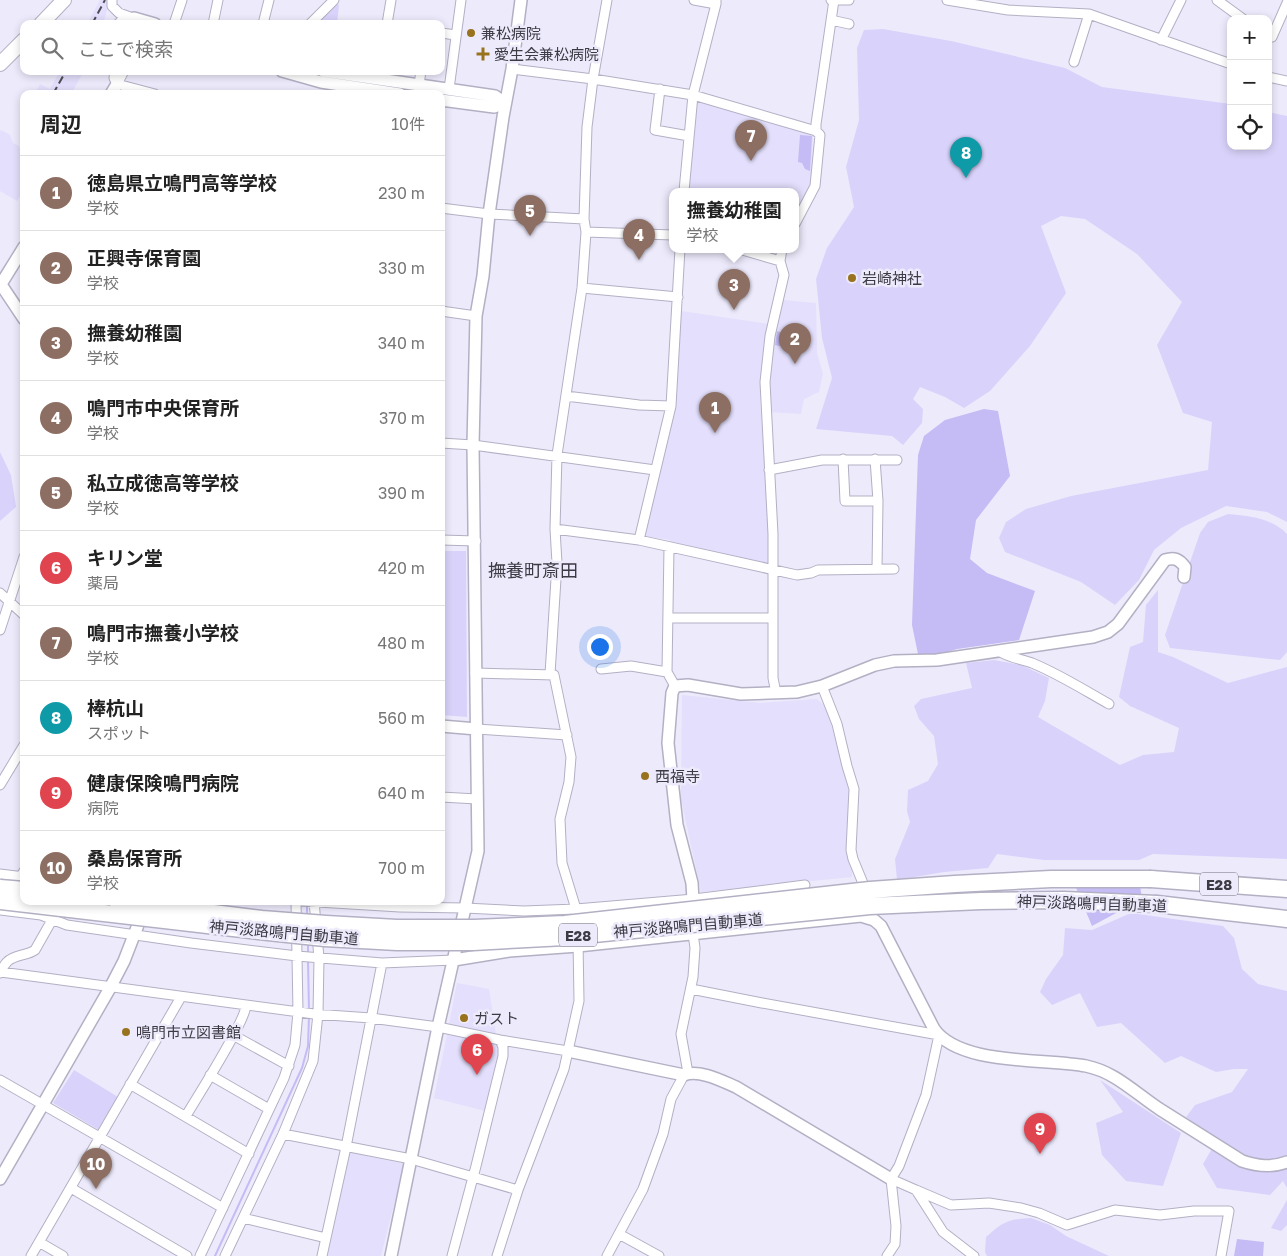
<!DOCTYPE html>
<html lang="ja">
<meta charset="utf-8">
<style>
body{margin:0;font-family:"Golos Text","Noto Sans JP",sans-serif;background:#f2f2f2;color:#222}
.controls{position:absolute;right:15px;top:15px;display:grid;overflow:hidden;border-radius:10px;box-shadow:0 2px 8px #0003}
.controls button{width:45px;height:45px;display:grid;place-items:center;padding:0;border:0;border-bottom:1px solid #e0e0e0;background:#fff;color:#222;font:25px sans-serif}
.you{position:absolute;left:599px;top:646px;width:18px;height:18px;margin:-12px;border:4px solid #fff;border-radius:50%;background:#1a73e8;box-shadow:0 0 0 8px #1a73e833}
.badge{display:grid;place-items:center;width:32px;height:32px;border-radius:50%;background:#b45309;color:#fff;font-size:16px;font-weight:700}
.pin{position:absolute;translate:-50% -41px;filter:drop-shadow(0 1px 2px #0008)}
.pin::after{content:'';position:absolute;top:26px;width:18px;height:15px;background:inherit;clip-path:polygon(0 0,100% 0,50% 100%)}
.popup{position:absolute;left:669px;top:188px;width:130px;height:65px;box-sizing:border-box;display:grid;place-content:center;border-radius:10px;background:#fff;filter:drop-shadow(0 1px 4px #0005);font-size:16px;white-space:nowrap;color:#767676}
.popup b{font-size:19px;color:#222}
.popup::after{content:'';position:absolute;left:50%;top:100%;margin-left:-10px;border:10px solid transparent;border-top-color:#fff}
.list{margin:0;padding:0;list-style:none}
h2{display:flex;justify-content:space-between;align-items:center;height:65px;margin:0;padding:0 20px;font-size:21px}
h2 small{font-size:16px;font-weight:400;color:#767676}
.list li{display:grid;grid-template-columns:32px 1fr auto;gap:15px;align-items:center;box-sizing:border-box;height:75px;padding:0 20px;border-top:1px solid #e0e0e0}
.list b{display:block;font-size:19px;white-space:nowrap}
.list p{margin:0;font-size:16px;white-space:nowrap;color:#767676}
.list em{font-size:16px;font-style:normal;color:#767676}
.icon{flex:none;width:28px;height:28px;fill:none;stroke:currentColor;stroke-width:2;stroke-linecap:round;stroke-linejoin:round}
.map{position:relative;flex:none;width:1287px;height:1256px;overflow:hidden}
.search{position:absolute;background:#fff;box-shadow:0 2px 8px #0003;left:20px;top:20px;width:425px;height:55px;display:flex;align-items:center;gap:12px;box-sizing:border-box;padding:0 18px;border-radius:10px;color:#767676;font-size:19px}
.panel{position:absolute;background:#fff;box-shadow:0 2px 8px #0003;left:20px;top:90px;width:425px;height:815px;border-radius:10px}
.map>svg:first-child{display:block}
.built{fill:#e3dffc}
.green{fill:#d9d3fb}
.water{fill:#c5bbf5}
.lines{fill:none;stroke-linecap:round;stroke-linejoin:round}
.stream{stroke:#c5bbf5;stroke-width:2}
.minor-casing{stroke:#b3b0c4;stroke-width:11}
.tertiary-casing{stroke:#b3b0c4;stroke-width:14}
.trunk-casing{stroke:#b3b0c4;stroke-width:16}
.motorway-casing{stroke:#b3b0c4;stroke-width:19}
.minor{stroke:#fff;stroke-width:9}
.tertiary{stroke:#fff;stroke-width:11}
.trunk{stroke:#fff;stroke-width:14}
.motorway{stroke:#fff;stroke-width:16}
.rail{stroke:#4f4c56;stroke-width:2;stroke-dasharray:8 4;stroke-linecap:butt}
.motorway-bridge-casing{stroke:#b3b0c4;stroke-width:19;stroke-linecap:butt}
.motorway-bridge{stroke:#fff;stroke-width:16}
.poi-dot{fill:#98721d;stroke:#edeafc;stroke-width:2}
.labels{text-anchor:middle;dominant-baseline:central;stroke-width:5;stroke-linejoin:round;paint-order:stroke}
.shield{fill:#edeafc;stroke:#716f7a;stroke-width:1}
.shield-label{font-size:14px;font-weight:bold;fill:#3c3a43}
.poi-label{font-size:15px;fill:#3c3a43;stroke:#edeafc;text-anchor:start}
.street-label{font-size:15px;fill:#3c3a43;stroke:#edeafc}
.quarter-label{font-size:18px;fill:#3c3a43;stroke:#edeafc}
</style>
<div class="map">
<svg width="1287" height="1256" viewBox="0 0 1287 1256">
<rect width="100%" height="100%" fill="#edeafc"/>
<path class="built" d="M100 0H110L103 24H87Z
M60 71H84L71 94H35L40 84 50 89Z
M696 101 813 131 811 188 795 217V191H688Z
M1 130 10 135 13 143 19 146 20 149 24 151V190L17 201 0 191V132Z
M783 300 816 303 817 353 823 374 819 392 804 399 801 414 769 412 768 381 773 338Z
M681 311 769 324 767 332 760 402 768 500V565L671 543 670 540 645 536 642 534 675 403H676Z
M682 695 760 703 817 699 827 708 849 792 852 877 701 892 681 799Z
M457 983 489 989 496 1035 449 1024Z
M447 1035 497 1042 500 1049 485 1111 434 1098Z
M349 1152 404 1164 381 1256H326Z"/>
<path class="green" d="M336 3 339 5 337 24H316Z
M883 29 951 41 1065 68 1102 87 1231 104V146H1268V112L1287 116V522L1267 512 1226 506 1181 528 1154 550 1139 580 1115 605 1081 582 1005 552 999 538 1006 522 1026 509 1071 496 1208 470 1212 422 1183 413 1157 345 1182 302 1137 254 1085 219 1061 216 1041 226 1066 293 1030 346 990 391 964 408 945 397 920 387 913 399 923 409 922 423 903 445 892 436 816 429 832 378 822 338 816 279 827 248 854 207 846 167 859 120 857 48 864 30Z
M0 452 11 475 16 507 0 521Z
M1228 514C1249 516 1272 518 1287 534V652L1280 660 1170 648 1165 635 1200 533 1208 522Z
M441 551H466L467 717 441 715Z
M1158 590V652L1173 657 1228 683 1287 667V859L1153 854 1139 860H1044L997 854 988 868 944 872 897 880 895 859 910 822 907 811 908 790 928 781 938 764 934 736 919 719 914 706 921 699 972 688 966 663 994 660 1021 665 1049 678 1045 701 1038 717 1120 765 1143 755 1174 752 1179 728 1130 706 1119 697 1130 647 1143 642 1146 605Z
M1131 913 1223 926 1234 938 1242 969 1258 984 1287 991V1188L1283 1181 1270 1195 1217 1188 1203 1164 1217 1140 1186 1117 1195 1105 1232 1092 1248 1069H1234L1216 1072 1181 1056 1165 1063 1121 1023 1097 1027 1080 993 1052 1005 1040 992 1046 979 1063 955 1065 928 1092 930Z
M74 1070 118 1097 99 1130 53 1103Z
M1100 1080 1181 1133 1163 1186 1126 1181 1102 1155 1096 1123 1123 1112Z
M1287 1200V1225L1281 1231 1271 1228Z
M1031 1218 1050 1225 1066 1236 1109 1256H987L985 1252 986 1237C1003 1222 1008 1219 1031 1218Z"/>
<path class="water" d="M800 135 812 136 810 171 805 169 802 163 798 162Z
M777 331 789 335 790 338 788 348 775 345Z
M984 409 998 411 1010 476 976 520 970 559 987 573 1035 591 1019 640 957 649 938 655 918 654 912 625 918 455 924 436 945 420Z
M1069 871 1138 872 1142 899 1092 926Z
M1237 1239 1264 1242 1263 1256H1234Z"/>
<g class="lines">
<path class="stream" d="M307 904V916
M308 944V954
M308 961 309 1011
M215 1256 302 1068 308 1046 309 1016"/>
<defs>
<path id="minor" d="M112 0V6L119 13 138 20
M694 0 716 4
M831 0H849
M947 0 1008 10 1089 14 1231 64
M1217 0 1243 19
M831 20 849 24
M118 24 126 16
M174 24 182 0
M213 24 218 0
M263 24 269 0
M310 24 334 0
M387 24 391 0
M441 33 456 35
M1268 35 1272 37 1287 3
M1161 40 1181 0
M1074 62 1089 14
M512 69 593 79 693 95 816 131
M115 71 114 78 117 84
M1268 77 1287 81
M117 84 155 94
M117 84 124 71
M419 85 421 71
M449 89 461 0
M660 89 655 130 689 136
M684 191 693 95 716 4V0
M441 208 489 214 584 219
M795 224 815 186 820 135 816 131V124L834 0
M586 232 673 235
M739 249 780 261
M582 288 678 297
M441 311 476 316
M566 396 639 405 671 406
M441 443 473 445 655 470
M843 459 845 501H878
M875 459 878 501 877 569
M769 470 822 460H897
M555 529 639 540 797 575 811 573 818 570 894 569
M441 540 476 541
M639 540 671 406 680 249
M669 547 667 672 675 686
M0 593 24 615
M668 618H773
M0 630 24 557
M999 651C1009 658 1021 659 1032 663 1059 674 1084 690 1109 704
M601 669 631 666 667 672
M475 673 554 675 571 757 569 782 560 819 562 863 576 909 577 927
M550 674 557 563 555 529 557 455 582 288 586 232 584 219 587 127 593 79 607 0
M822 686 837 724 847 766 854 789 851 850 853 859 867 893
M776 693 773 678V534L765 382 770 336 784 275 780 261 782 249
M477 729 567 735
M0 785 24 745
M441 797 477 799
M0 874 24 877
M13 891 24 871
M301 901 400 907 465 908 524 911 576 909 694 899 805 885
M0 910 41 915 67 925 191 943 297 956 382 963 454 960
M1 972 314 1014 371 1018 438 1027 500 1040 568 1051
M0 973C2 969 4 965 7 962 14 954 27 956 35 950L52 920
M691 989 762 1003 939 1035 926 1095 899 1166 891 1179 896 1226 895 1244 887 1256
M233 1035 289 1066
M688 1073 681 1034 693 977 695 948 693 934
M210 1075 269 1109
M0 1080 223 1208
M130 1084 249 1154
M186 1116C197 1097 246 1021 246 1005
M283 1134 411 1159 518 1190
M891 1179 916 1190 943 1232 974 1256
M71 1188 187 1256
M916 1190 951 1205 989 1203 1021 1208 1039 1213 1067 1225 1115 1210 1160 1215 1194 1211H1229L1221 1256
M243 1218 326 1238
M619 1234 659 1256
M39 1242 63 1256
M31 1256 181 997
M200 1256 284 1078 295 1045 298 1012 296 901
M225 1256 283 1134 313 1061 318 1014 319 958 314 901
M322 1256 346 1147 382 963
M452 1256 476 1166 503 1056V1047L500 1040
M497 1256 518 1190 564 1069 579 1001 578 940
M607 1256 643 1189 663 1134 671 1099 684 1075"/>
<path id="tertiary" d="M134 18 155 24
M282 71 321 82 400 94
M323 71 495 96 505 103
M111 94 117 84
M441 100 494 107 505 103
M0 283 24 319
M1 284 24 247
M441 726 477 729
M694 917 692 883 677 825 668 743 672 693 675 686 688 685 741 694 797 692 822 686 875 665 894 661 937 660 1093 637 1108 632 1118 624 1165 560C1174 557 1179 559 1185 567L1184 577
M454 960 509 951 578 946 861 916 874 920 881 926 934 1029C960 1066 1045 1058 1086 1066 1116 1072 1136 1094 1161 1110 1188 1127 1215 1144 1242 1161 1257 1166 1271 1168 1287 1162
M568 1051 684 1075C699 1069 722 1081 736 1087L891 1179
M0 1179 110 988 124 961 143 912
M391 1256 438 1027 478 851 473 445 476 316 483 276 489 214 503 117 512 69 521 0"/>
<path id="trunk" d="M41 24 64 0
M0 64 24 40"/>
<path id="motorway" d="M1151 879 1287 889
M1157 904 1287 919"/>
</defs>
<use href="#minor" class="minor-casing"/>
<use href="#tertiary" class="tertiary-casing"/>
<use href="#trunk" class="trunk-casing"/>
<use href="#motorway" class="motorway-casing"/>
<use href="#minor" class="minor"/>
<use href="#tertiary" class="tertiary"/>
<use href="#trunk" class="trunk"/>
<use href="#motorway" class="motorway"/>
<path class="rail" d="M92 24 105 0
M53 94 66 71"/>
<defs>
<path id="motorway-bridge" d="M0 888 24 890
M0 901 259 931 325 938 397 942H473L565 937 870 906 981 901 1064 900 1157 904
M117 901 262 919 326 924 397 928H474L565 924 870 890 955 884 1051 879H1151"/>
</defs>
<use href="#motorway-bridge" class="motorway-bridge-casing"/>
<use href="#motorway-bridge" class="motorway-bridge"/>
</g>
<g class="poi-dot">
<circle cx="471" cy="33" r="5"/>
<path d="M480.5 46.5h5v5h5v5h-5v5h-5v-5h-5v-5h5z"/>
<circle cx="852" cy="278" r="5"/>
<circle cx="645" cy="776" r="5"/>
<circle cx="464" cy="1018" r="5"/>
<circle cx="126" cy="1032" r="5"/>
</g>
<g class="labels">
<g class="shield">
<rect x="1200" y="872.5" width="38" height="23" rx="4"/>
<rect x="559" y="923.5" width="38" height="23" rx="4"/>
</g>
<g class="shield-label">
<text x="1219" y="884">E28</text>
<text x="578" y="935">E28</text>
</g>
<g class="poi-label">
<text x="481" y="33">兼松病院</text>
<text x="494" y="54">愛生会兼松病院</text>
<text x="862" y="278">岩崎神社</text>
<text x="655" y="776">西福寺</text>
<text x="474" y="1018">ガスト</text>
<text x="136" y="1032">鳴門市立図書館</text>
</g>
<g class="street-label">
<text transform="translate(1092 903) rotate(2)">神戸淡路鳴門自動車道</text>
<text transform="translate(688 925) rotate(-5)">神戸淡路鳴門自動車道</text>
<text transform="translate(284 932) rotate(5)">神戸淡路鳴門自動車道</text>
</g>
<g class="quarter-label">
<text x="533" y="570">撫養町斎田</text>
</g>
</g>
</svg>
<div class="controls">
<button>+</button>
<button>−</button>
<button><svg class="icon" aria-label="locate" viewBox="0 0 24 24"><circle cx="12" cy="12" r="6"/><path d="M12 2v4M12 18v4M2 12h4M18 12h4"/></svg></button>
</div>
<div class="you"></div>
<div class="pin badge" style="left:715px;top:433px;background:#8d6e63">1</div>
<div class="pin badge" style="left:795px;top:364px;background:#8d6e63">2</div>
<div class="pin badge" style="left:734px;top:310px;background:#8d6e63">3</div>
<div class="popup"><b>撫養幼稚園</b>学校</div>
<div class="pin badge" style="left:639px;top:260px;background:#8d6e63">4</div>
<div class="pin badge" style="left:530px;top:236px;background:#8d6e63">5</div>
<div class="pin badge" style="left:477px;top:1075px;background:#e0444e">6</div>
<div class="pin badge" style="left:751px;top:161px;background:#8d6e63">7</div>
<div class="pin badge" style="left:966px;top:178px;background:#0f9aa8">8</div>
<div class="pin badge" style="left:1040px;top:1154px;background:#e0444e">9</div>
<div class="pin badge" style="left:96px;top:1189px;background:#8d6e63">10</div>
<div class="search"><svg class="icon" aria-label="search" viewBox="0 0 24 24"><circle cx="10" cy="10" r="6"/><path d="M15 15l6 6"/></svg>ここで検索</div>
<section class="panel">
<h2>周辺<small>10件</small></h2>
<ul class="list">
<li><span class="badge" style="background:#8d6e63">1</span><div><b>徳島県立鳴門高等学校</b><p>学校</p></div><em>230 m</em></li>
<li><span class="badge" style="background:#8d6e63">2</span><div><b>正興寺保育園</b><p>学校</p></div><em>330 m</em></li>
<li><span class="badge" style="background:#8d6e63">3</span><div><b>撫養幼稚園</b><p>学校</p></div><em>340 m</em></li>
<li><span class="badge" style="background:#8d6e63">4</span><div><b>鳴門市中央保育所</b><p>学校</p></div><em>370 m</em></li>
<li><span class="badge" style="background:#8d6e63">5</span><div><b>私立成徳高等学校</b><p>学校</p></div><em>390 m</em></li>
<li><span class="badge" style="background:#e0444e">6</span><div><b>キリン堂</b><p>薬局</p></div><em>420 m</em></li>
<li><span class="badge" style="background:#8d6e63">7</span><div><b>鳴門市撫養小学校</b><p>学校</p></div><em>480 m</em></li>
<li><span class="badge" style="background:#0f9aa8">8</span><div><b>棒杭山</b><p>スポット</p></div><em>560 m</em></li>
<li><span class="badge" style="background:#e0444e">9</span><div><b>健康保険鳴門病院</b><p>病院</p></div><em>640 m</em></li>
<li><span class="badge" style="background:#8d6e63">10</span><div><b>桑島保育所</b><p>学校</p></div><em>700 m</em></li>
</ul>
</section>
</div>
